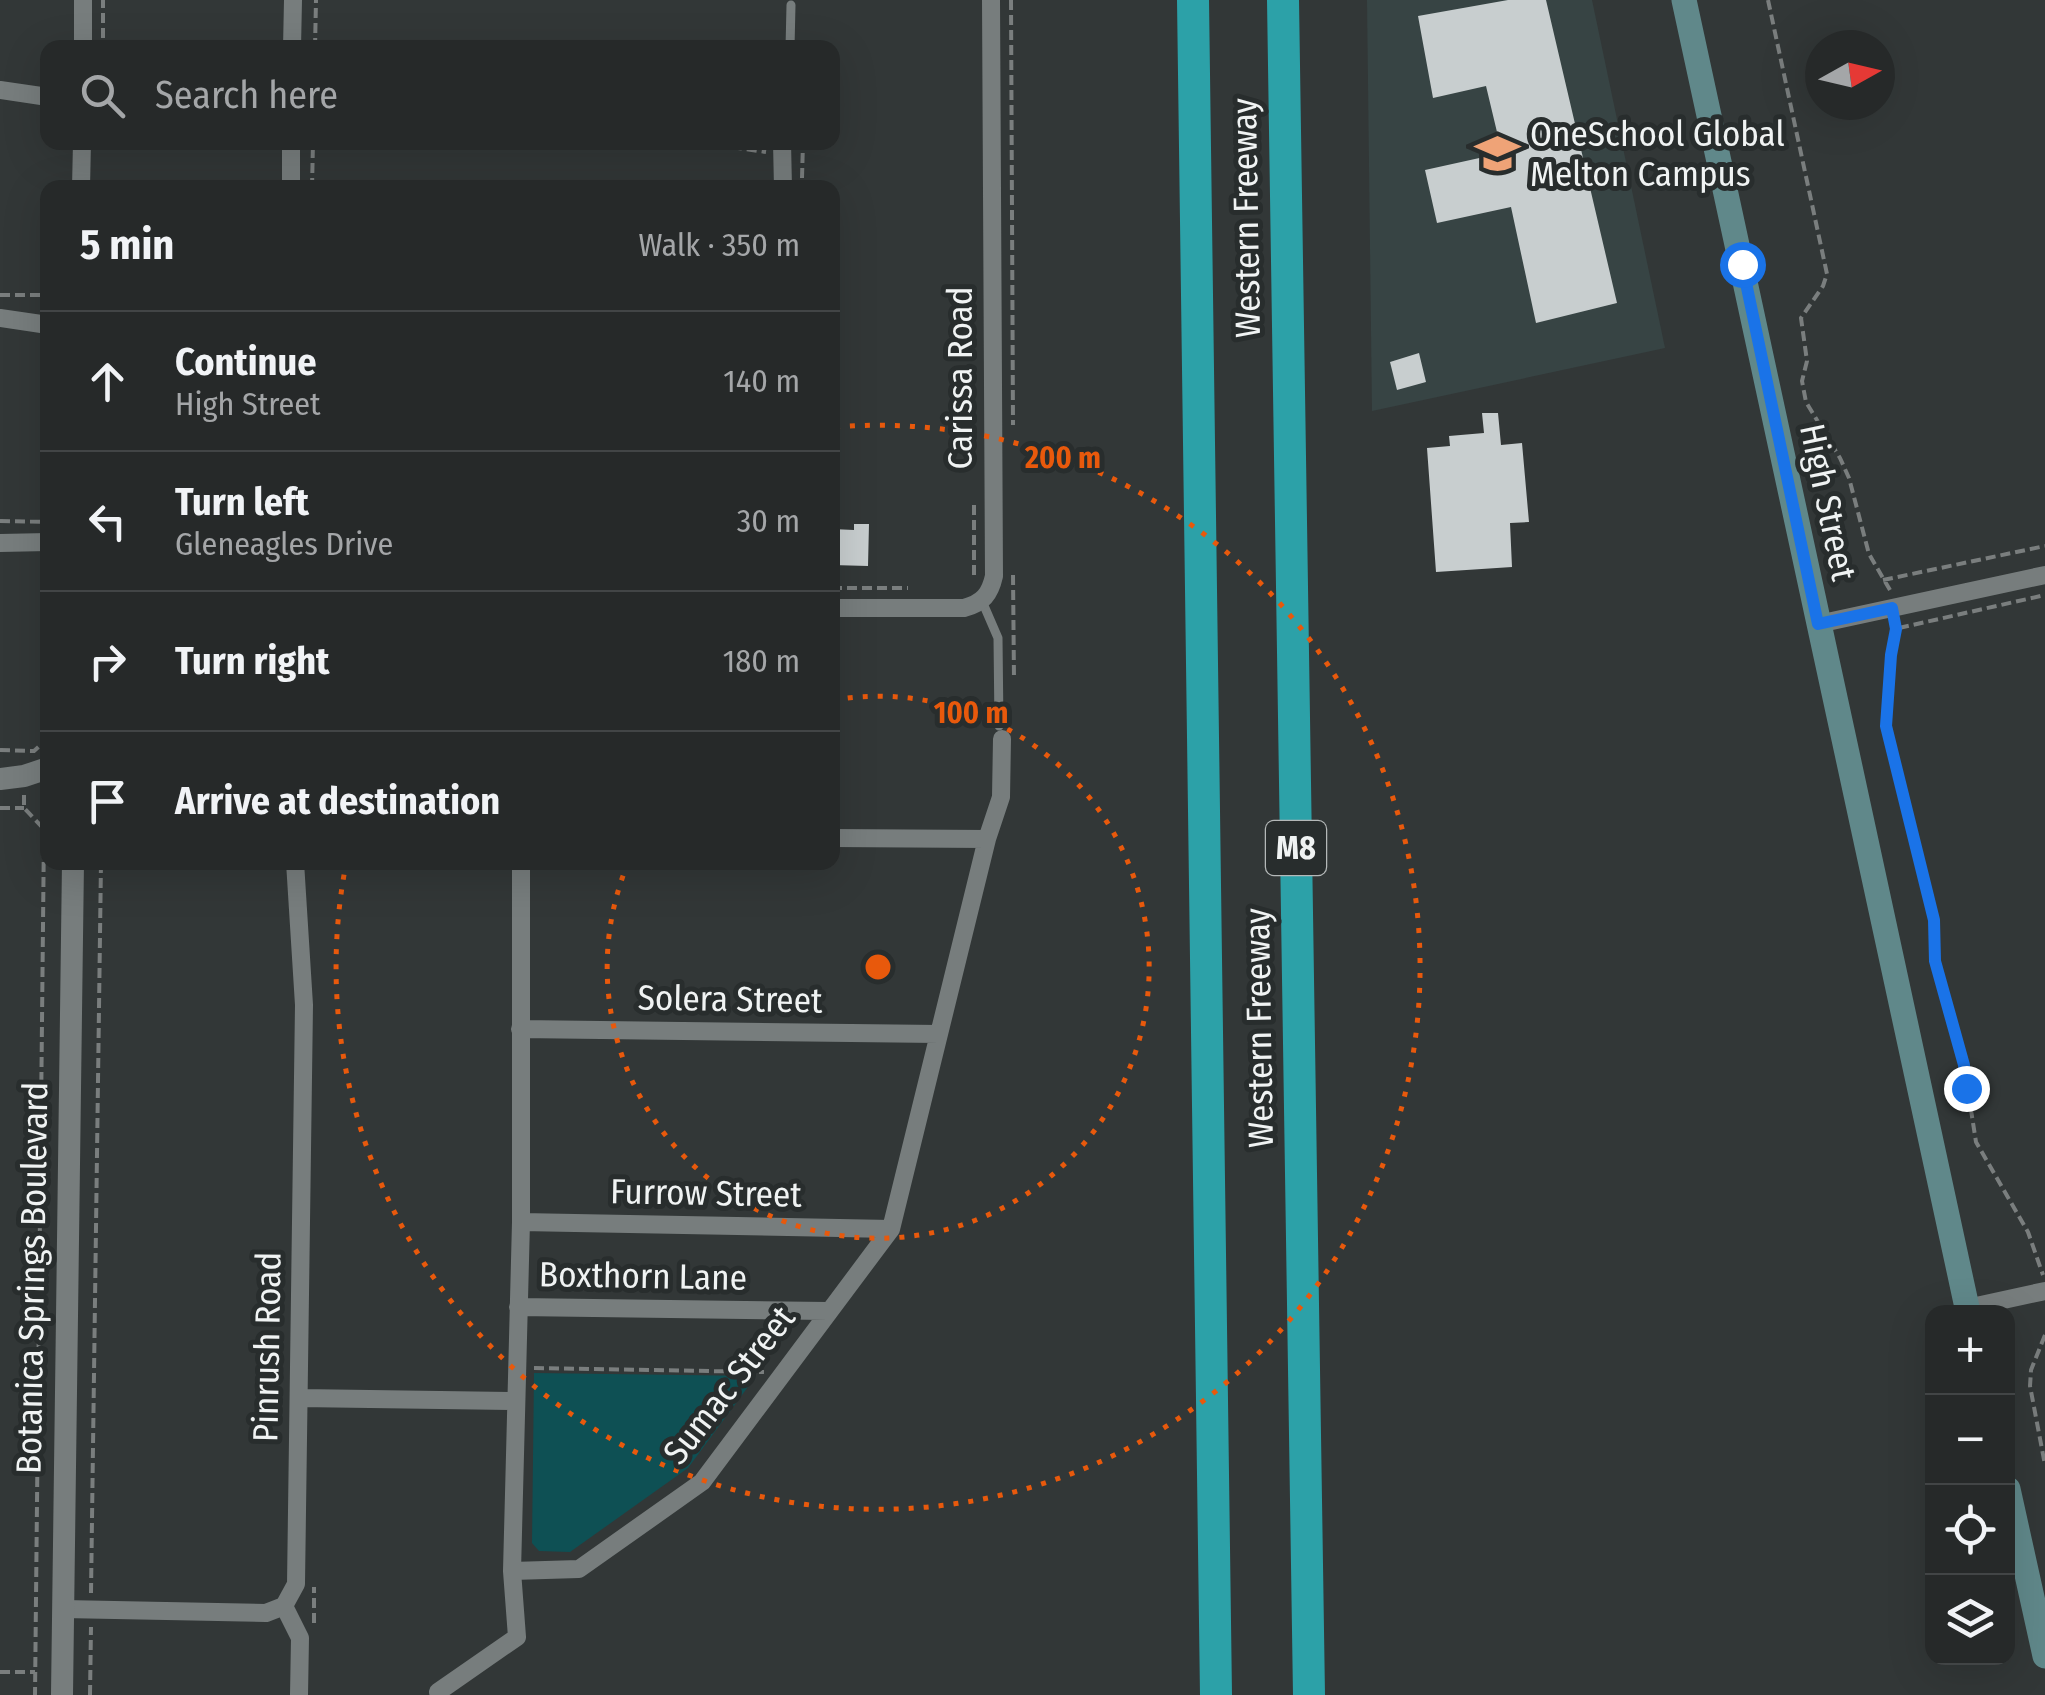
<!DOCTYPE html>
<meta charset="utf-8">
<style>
body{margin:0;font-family:"Fira Sans Condensed",sans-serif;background:#323535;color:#f1f3f6}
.controls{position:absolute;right:30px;bottom:30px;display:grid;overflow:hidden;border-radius:20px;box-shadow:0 10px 40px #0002}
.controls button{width:90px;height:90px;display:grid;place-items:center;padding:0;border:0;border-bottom:2px solid #424546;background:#262929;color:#f1f3f6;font:50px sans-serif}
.compass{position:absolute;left:1805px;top:30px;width:90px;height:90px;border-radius:50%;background:#262929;box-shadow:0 10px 40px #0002;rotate:82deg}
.stop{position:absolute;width:30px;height:30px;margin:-22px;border:8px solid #1a73e8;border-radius:50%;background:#fff}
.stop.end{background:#1a73e8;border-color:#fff;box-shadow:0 2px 10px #0008}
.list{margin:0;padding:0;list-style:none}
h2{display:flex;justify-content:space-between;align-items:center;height:130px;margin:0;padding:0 40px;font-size:42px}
h2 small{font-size:32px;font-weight:400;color:#a4a6a8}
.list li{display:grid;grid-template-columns:65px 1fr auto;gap:30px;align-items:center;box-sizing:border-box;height:140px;padding:0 40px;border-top:2px solid #424546}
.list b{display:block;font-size:38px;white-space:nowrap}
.list p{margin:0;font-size:32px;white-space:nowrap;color:#a4a6a8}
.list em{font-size:32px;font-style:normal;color:#a4a6a8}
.icon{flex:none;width:55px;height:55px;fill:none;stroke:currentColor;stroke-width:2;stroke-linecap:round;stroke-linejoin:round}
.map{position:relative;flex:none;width:2045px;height:1695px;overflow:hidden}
.search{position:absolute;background:#262929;box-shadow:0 10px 40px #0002;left:40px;top:40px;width:800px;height:110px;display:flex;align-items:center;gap:25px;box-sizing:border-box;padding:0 35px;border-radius:20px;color:#a4a6a8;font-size:38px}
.panel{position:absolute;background:#262929;box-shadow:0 10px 40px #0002;left:40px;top:180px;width:800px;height:690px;border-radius:20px}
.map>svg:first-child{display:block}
.built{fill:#374444}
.green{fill:#0e5054}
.building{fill:#c8cecf}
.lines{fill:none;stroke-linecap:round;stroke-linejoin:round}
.path{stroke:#7a7e7e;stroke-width:4;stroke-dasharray:10 5;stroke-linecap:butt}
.service{stroke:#777d7d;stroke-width:9}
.minor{stroke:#777d7d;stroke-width:18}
.tertiary{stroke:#777d7d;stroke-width:22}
.secondary{stroke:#60888a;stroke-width:25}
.motorway{stroke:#2ca1a8;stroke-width:32}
.route{stroke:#1a73e8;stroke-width:12}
.ring{fill:none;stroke:#e8590c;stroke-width:5;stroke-dasharray:5 10}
.labels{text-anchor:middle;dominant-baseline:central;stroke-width:10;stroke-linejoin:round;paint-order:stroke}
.shield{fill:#282d2d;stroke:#b4b8b8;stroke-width:2.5}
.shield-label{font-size:32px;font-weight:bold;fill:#f0f3f3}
.poi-label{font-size:35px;fill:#f0f3f3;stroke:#282d2d;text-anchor:start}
.street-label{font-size:35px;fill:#f0f3f3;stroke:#282d2d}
.centre{fill:#e8590c;stroke:#282d2d;stroke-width:5}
.ring-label{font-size:30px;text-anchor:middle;font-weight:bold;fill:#e8590c;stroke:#282d2d;stroke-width:10;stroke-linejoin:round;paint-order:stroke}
</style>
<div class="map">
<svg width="2045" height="1695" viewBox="0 0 2045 1695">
<rect width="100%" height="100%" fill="#323737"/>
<path class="built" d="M1367 0H1592L1665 348 1372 411Z"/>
<path class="green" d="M534 1373 756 1376 688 1468 570 1552 539 1551 532 1543Z"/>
<path class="building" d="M1508 0H1546L1617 303 1536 323 1511 207 1437 223 1425 170 1502 153 1486 86 1433 98 1418 16Z
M1419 353 1426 382 1397 390 1390 362Z
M1482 413H1498L1501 445 1522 443 1529 522 1510 523 1512 567 1436 572 1427 448 1450 446 1449 436 1484 433Z
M854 524H869L868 566 832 565V529L854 530Z"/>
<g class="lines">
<path class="path" d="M1011 0 1013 425
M1768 0 1827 274 1823 286 1801 318 1807 361 1802 381 1806 402 1840 458 1849 478 1869 554 1890 590
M103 38V0
M315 48 316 0
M582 142 738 148 766 152
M802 178 803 142
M312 188 313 142
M0 295H48
M974 505V576
M0 521 48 522
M1013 575 1014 680
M1883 580 2045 546
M832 588H908
M1895 624 1886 726 1934 920 1935 961 1940 984 1964 1065 1976 1142 2028 1232 2043 1275
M1899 628 2045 595
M0 750 34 751 48 738
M24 795V808L44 829 35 1695
M0 808H24
M2045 1335 2031 1370 2030 1386 2045 1465
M534 1368 764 1372
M91 1593 101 862
M314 1623V1587
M0 1672H35
M90 1695 91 1627"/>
<path class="service" d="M790 48 791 5
M982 601 998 638 999 726"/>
<path class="minor" d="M83 48V0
M292 48 293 0
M0 90 48 97
M782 142 783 188
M81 188 82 142
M291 188V142
M0 318 48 325
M0 543 48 542
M832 608H964C983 603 990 594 994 576L991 0
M1818 624 2045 575
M987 839 1001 797 1002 739
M521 862V1222L512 1571 579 1569 702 1482 891 1229 987 839 832 838
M520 1029 939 1034
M521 1222 891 1229
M518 1307 828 1311
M1967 1308 2045 1291
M300 1398 514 1401
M284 1606 300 1638 299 1695
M63 1609 266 1613 284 1606 296 1584 304 1005 295 862
M438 1692 517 1637 512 1571"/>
<path class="tertiary" d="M0 779 24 776 48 768
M62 1695 73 862"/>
<path class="secondary" d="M1684 0 1968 1312
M2008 1489 2045 1656"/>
<path class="motorway" d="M1193 0 1216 1695
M1283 0 1309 1695"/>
</g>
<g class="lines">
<path class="route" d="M1742 264 1818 624 1892 608 1896 629 1891 655 1886 726 1934 920 1935 961 1964 1065 1966 1088"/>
</g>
<g class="ring">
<path d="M833 700A271 271 0 1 1 628 863"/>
<path d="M835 427A542 542 0 1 1 346 864"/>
</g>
<defs>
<symbol id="school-bare" viewBox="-9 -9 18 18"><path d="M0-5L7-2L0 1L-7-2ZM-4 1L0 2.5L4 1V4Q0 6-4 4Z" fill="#efa377" stroke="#282d2d" stroke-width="2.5" paint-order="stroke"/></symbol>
</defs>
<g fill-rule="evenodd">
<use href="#school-bare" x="1466" y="122" width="63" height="63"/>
</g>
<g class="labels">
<rect class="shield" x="1266" y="821" width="60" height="54" rx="8"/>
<g class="shield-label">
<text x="1296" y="848">M8</text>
</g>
<g class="poi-label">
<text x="1530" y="134">OneSchool Global<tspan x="1530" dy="40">Melton Campus</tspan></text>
</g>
<g class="street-label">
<text transform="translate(1246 218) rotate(-91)">Western Freeway</text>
<text transform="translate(960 378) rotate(-90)">Carissa Road</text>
<text transform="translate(1828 502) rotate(78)">High Street</text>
<text transform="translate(730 999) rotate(1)">Solera Street</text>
<text transform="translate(1259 1028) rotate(-91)">Western Freeway</text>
<text transform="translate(706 1193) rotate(1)">Furrow Street</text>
<text transform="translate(643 1276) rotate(1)">Boxthorn Lane</text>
<text transform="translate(32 1278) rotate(-89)">Botanica Springs Boulevard</text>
<text transform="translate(267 1347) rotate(-89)">Pinrush Road</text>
<text transform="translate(729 1385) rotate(-52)">Sumac Street</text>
</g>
</g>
<circle cx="878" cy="967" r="15" class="centre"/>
<g class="ring-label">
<text x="1063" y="468">200 m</text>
<text x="971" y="723">100 m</text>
</g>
</svg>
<div class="controls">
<button>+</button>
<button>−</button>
<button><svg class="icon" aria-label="locate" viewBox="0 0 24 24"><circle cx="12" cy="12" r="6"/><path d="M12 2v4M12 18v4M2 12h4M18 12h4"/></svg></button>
<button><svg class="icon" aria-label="layers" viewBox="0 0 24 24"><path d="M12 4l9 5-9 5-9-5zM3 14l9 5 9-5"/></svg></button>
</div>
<svg class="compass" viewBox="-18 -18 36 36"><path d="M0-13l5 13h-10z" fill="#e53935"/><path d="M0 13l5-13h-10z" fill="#a4a6a8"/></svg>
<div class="stop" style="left:1742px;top:264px"></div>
<div class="stop end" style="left:1966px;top:1088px"></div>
<div class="search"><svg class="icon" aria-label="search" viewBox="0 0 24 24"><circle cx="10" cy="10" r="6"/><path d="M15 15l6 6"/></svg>Search here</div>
<section class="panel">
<h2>5 min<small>Walk · 350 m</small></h2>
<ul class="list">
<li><svg class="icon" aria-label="ahead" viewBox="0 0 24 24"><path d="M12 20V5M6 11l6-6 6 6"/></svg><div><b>Continue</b><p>High Street</p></div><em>140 m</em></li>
<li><svg class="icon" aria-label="left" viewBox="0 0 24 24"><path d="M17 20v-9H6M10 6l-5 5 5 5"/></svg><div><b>Turn left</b><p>Gleneagles Drive</p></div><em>30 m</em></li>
<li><svg class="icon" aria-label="right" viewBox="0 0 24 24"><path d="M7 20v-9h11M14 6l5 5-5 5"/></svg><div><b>Turn right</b></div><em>180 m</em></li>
<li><svg class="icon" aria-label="arrive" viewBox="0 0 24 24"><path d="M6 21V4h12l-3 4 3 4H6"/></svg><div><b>Arrive at destination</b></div></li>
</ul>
</section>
</div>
